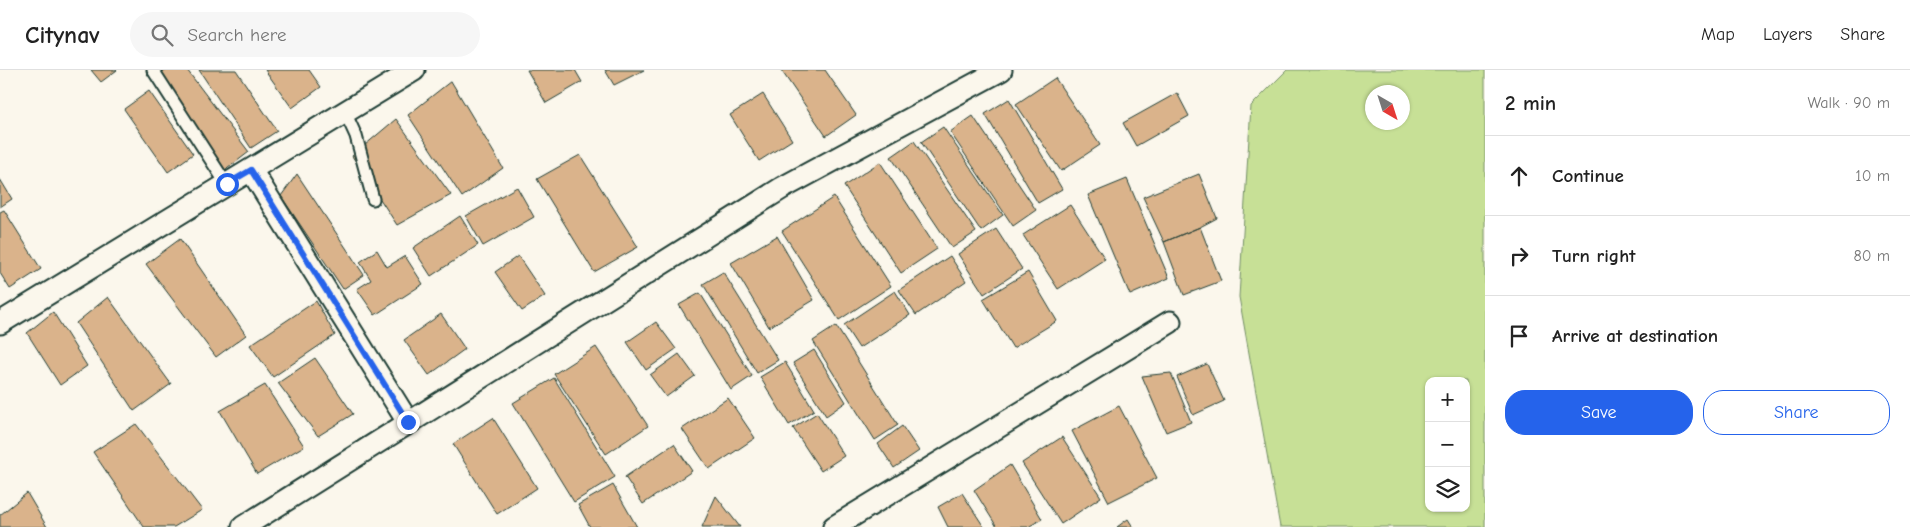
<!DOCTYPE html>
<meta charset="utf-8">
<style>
body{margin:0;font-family:"Comic Neue",sans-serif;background:#f6f6f6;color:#222}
.controls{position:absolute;right:15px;bottom:15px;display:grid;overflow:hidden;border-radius:10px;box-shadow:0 1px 4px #0004}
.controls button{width:45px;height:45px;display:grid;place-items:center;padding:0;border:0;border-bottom:1px solid #e0e0e0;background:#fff;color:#222;font:25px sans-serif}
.compass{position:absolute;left:1365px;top:15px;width:45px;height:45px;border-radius:50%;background:#fff;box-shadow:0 1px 4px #0004;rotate:141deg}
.stop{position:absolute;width:15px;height:15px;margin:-11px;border:4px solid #2563eb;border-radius:50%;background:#fff}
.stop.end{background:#2563eb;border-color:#fff;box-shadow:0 1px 5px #0008}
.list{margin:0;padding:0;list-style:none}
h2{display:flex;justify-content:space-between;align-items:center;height:65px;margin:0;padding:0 20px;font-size:21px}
h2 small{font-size:16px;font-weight:400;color:#767676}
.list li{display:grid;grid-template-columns:32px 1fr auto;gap:15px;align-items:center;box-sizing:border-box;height:80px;padding:0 20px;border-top:1px solid #e0e0e0}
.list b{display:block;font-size:19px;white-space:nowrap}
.list em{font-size:16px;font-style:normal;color:#767676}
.actions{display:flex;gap:10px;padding:15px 20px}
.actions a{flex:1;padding:11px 0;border:1px solid #2563eb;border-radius:20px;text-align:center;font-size:18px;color:#2563eb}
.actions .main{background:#2563eb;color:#fff}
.icon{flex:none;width:28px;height:28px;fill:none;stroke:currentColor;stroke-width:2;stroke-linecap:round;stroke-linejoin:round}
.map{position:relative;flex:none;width:1485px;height:457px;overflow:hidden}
header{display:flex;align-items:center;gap:30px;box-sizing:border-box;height:70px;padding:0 25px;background:#fff;border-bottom:1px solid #e0e0e0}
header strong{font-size:24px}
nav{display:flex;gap:28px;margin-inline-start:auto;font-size:18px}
.search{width:350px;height:45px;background:#f6f6f6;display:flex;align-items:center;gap:12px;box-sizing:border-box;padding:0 18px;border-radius:28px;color:#767676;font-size:19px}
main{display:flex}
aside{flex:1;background:#fff}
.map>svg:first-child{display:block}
.green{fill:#c7e096;stroke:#738e65;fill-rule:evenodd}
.building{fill:#dab38b;stroke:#1f3d34}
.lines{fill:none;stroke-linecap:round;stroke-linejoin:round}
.service-casing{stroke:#1f3d34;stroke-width:15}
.minor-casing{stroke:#1f3d34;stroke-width:25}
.service{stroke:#fbf7ec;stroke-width:11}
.minor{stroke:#fbf7ec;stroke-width:21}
.route{stroke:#2563eb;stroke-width:6}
</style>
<header>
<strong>Citynav</strong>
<div class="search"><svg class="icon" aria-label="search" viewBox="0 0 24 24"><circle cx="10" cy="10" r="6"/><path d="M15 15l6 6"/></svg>Search here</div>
<nav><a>Map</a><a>Layers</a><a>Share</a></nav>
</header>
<main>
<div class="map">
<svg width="1485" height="457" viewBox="0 0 1485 457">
<rect width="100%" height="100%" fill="#fbf7ec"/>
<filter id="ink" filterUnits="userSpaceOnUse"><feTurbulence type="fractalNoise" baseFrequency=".02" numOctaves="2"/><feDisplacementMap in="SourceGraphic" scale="10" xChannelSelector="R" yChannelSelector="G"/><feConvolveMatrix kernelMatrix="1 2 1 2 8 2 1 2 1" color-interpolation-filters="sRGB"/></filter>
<g filter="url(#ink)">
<path class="green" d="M1287 0H1485V457H1280L1239 227 1251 36ZM1372 22H1402V52H1372ZM1429 311H1466V438H1429Z"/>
<path class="building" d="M91 0H117L101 12Z
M146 0H187L249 82 223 102Z
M199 0H236L277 61 251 78Z
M265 0H309L321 17 292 38Z
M527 0H575L582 12 546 33Z
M605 0H644L614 15Z
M781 0H825L856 45 826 66Z
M1055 8 1100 75 1061 101 1016 34Z
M451 11 503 98 462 127 408 45Z
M149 21 193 84 168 102 124 39Z
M1177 23 1189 46 1136 76 1123 53Z
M763 24 792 70 759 91 730 45Z
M1009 29 1062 119 1038 133 985 44Z
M973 46 1036 140 1013 156 950 62Z
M396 49 451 125 397 155 352 86Z
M943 57 1003 145 981 161 921 72Z
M914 71 976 162 952 178 891 87Z
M580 85 638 177 594 202 537 109Z
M880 92 937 179 901 203 844 116Z
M297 104 364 205 343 219 281 126Z
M1199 104 1217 148 1200 157 1164 172 1143 127Z
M0 109 12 129 0 137Z
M1127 109 1169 208 1130 225 1088 125Z
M517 117 534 147 483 176 466 146Z
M834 127 891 216 839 250 782 161Z
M1070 135 1105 189 1058 219 1023 165Z
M4 140 41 199 10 219 0 203V142Z
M460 146 478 175 431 206 413 178Z
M1200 157 1221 211 1184 225 1164 172Z
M996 159 1022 199 984 224 958 184Z
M777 166 814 230 769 257 731 193Z
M180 169 246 265 216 287 146 194Z
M377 180 387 197 405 186 423 214 375 245 357 219 371 210 360 192Z
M518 186 545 226 522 241 495 202Z
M950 186 966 211 916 245 899 220Z
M723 202 778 290 757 303 703 214Z
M1028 202 1057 251 1013 278 983 229Z
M895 221 910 245 859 278 844 255Z
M700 223 752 306 731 320 679 235Z
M108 227 171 314 134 341 76 253Z
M316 231 335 265 273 307 250 275Z
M53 242 87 296 60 315 27 263Z
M441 244 465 279 429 305 404 270Z
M656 252 676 279 646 300 627 272Z
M836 256 898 355 875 370 813 271Z
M596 277 648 356 606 384 554 304Z
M814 280 846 332 826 346 793 293Z
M679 284 695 306 666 327 650 305Z
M315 288 353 344 318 366 278 313Z
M785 292 814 340 789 355 760 307Z
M1207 294 1224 331 1193 345 1177 307Z
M1171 303 1191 352 1166 362 1142 306Z
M554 308 615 407 574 432 513 333Z
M265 315 304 376 257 404 220 341Z
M728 328 755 368 709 399 682 359Z
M1119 336 1157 408 1109 432 1072 361Z
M817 343 844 386 821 401 793 358Z
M493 348 537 418 497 444 453 374Z
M136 354 202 440 174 457H144L93 382Z
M902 356 919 381 894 398 878 374Z
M1062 367 1101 427 1061 454 1022 393Z
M674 374 692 401 643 434 625 407Z
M1010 395 1042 449 1028 457H997L974 420Z
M613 415 637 457H590L578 435Z
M27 423 47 457H0V445Z
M962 423 984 457H948L938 437Z
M716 426 740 457H702Z
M1128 449 1133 457H1117Z"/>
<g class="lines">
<defs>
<path id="service" d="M153 0 227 115
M345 42 356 66 373 129"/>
<path id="minor" d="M251 100 408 352
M0 253 414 0
M243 457 782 118 1001 0
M834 457 1170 252"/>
</defs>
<use href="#service" class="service-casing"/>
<use href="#minor" class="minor-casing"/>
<use href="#service" class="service"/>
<use href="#minor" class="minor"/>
</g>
</g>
<g class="lines" filter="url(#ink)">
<path class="route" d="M227 114 251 100 408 352"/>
</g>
</svg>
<div class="controls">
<button>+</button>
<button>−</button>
<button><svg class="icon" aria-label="layers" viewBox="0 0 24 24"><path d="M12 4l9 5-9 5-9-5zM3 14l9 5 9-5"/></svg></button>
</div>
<svg class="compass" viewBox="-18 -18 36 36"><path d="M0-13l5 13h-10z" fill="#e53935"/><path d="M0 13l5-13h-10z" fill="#767676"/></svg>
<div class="stop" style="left:227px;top:114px"></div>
<div class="stop end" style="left:408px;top:352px"></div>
</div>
<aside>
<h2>2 min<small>Walk · 90 m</small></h2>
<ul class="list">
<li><svg class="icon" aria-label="ahead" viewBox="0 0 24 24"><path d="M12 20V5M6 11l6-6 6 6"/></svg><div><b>Continue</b></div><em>10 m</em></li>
<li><svg class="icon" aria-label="right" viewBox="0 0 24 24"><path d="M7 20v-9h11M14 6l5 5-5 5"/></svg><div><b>Turn right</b></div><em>80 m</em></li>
<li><svg class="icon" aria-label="arrive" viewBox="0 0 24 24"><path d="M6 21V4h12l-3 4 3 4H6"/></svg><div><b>Arrive at destination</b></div></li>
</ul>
<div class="actions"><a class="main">Save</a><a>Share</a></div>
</aside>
</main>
